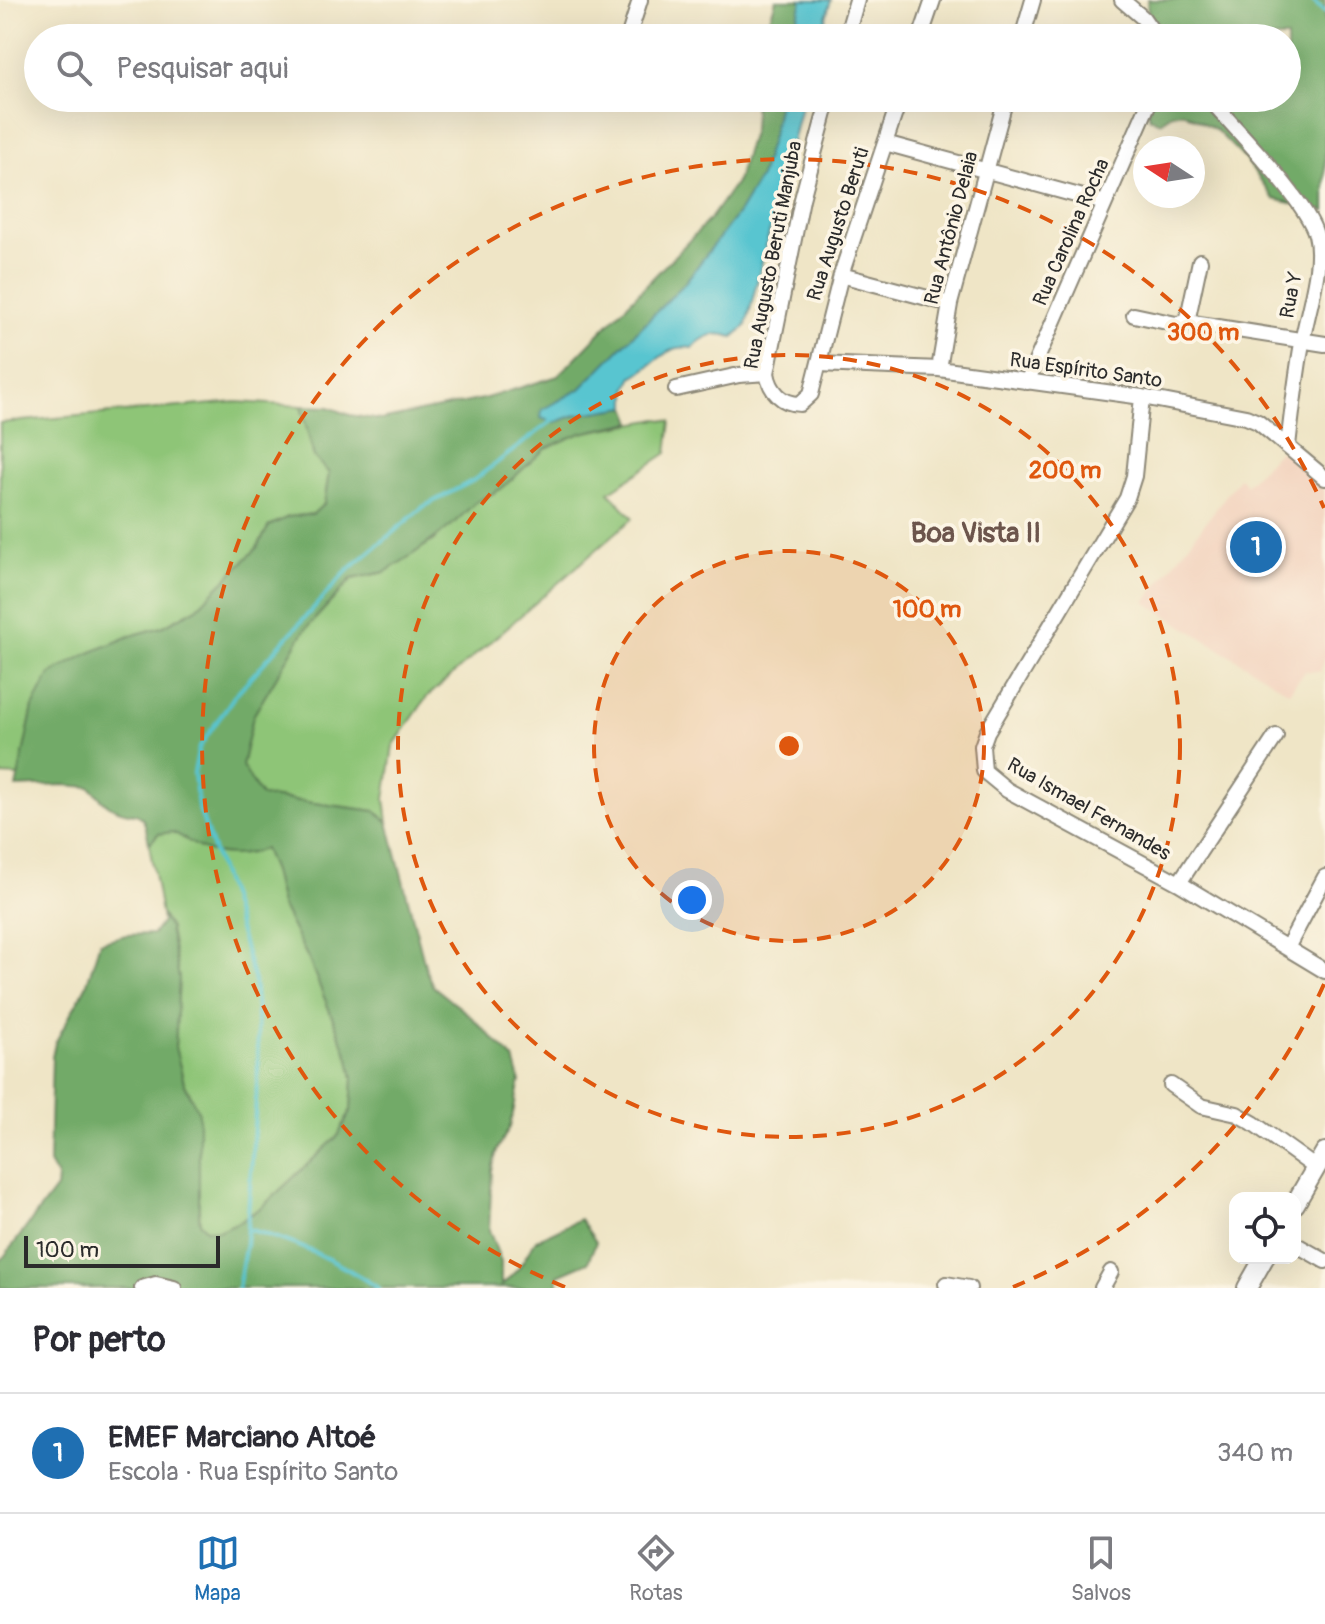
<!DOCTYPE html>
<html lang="pt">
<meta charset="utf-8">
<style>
body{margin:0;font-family:Pangolin,sans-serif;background:#f7f7f7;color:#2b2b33}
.controls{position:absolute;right:24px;bottom:24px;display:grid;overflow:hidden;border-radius:16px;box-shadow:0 8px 32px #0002}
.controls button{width:72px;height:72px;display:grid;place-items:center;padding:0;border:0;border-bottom:2px solid #e1e1e2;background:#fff;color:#2b2b33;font:40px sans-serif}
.compass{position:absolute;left:1133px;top:136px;width:72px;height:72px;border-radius:50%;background:#fff;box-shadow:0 8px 32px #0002;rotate:282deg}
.scale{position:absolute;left:24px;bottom:20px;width:196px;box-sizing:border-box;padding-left:8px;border:4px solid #2b2b2b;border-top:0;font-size:22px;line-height:28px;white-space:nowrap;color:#2b2b2b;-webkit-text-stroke:6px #fcf5e5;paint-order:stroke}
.you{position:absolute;left:692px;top:900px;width:28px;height:28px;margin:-20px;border:6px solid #fff;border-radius:50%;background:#1a73e8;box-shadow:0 0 0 12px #1a73e833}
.badge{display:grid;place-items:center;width:52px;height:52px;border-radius:50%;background:#1f6fb2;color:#fff;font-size:26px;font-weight:700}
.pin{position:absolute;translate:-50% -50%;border:4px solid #fff;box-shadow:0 2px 8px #0006}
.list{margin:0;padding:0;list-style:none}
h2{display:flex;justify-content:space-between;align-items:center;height:104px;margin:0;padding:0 32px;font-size:34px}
h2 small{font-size:26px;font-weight:400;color:#7c7c81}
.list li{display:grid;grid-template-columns:52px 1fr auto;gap:24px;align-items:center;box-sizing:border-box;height:120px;padding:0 32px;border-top:2px solid #e1e1e2}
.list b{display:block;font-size:30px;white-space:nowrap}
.list p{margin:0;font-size:26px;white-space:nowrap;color:#7c7c81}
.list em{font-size:26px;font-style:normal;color:#7c7c81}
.icon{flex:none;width:44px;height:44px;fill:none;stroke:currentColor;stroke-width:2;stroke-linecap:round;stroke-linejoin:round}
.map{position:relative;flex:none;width:1325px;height:1288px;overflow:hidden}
.search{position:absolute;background:#fff;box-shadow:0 8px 32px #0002;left:24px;right:24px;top:24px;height:88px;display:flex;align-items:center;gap:20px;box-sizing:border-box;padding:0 28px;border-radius:44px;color:#7c7c81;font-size:30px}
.sheet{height:224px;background:#fff}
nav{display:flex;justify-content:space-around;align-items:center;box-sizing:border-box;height:112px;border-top:2px solid #e1e1e2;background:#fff;font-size:22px;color:#7c7c81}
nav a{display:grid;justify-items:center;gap:4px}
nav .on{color:#1f6fb2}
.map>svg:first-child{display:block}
.built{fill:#f3d4bf}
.green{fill:#8ec577;stroke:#5c7851;stroke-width:2}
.forest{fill:#72aa68;stroke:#4e6a4a;stroke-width:2}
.water{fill:#58c5d0;stroke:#42787e;stroke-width:2}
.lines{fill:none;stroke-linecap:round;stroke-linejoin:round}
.stream{stroke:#58c5d0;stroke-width:4}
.minor-casing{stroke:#8d8878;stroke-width:18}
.major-casing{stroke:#8d8878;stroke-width:22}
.minor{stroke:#fff;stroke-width:14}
.major{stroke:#fff;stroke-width:18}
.ring{fill:none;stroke:#df570e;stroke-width:4;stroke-dasharray:14 10}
.labels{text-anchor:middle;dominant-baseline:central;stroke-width:7;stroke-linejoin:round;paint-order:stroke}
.street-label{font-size:20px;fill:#2b2b2b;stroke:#fcf5e5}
.district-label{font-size:28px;font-weight:bold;fill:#6c554c;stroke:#fcf5e5}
.centre{fill:#df570e;stroke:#fcf5e5;stroke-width:4}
.ring-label{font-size:24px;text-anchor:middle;font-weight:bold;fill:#df570e;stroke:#fcf5e5;stroke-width:7;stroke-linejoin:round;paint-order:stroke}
</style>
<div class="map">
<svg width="1325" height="1288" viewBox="0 0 1325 1288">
<rect width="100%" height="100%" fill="#fcf5e5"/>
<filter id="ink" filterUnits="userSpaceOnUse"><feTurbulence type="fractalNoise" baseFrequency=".0125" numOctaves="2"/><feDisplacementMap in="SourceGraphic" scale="16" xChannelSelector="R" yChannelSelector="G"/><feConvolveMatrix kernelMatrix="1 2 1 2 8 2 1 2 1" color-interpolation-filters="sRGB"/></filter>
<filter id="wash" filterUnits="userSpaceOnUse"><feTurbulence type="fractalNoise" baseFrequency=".006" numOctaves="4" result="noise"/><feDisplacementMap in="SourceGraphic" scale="32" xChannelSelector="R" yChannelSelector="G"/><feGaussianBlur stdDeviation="1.8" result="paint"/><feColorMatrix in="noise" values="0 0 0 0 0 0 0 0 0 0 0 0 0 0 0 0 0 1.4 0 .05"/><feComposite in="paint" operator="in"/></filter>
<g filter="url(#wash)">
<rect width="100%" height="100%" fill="#efe5c6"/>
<path class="built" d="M1280 450 1325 491V659L1320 672 1305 671 1289 692 1145 602 1240 477 1246 485Z"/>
<path class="green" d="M236 402 301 406 314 457 329 473 324 504 313 514 288 517 269 526 257 548 197 608 162 627 130 636 33 707 19 776 0 775V423Z
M658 419 671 421 667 453 609 492 633 518 427 697 393 746 385 799 388 822 375 811 261 796 242 766 253 716 304 631 352 579 385 572 434 540 476 502 501 489 546 448 581 433Z
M172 832C204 845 228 863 264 848L273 871 281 905 309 960 349 1058 353 1078 351 1110 338 1136 263 1206 229 1228 218 1231 206 1229 200 1223 191 1095 184 1083 175 1048 179 978 170 928 161 914 149 844 158 834Z"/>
<path class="forest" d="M776 0H802L793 38H764Z
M1148 0H1325V211L1274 199 1246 160 1215 129 1183 112 1172 114 1160 122 1150 118 1148 112 1151 98H1287V38H1162C1153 26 1145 15 1148 0Z
M755 98H780L772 136 760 177 739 212 683 285 580 389 542 410 554 423 575 415 627 407 633 422 581 433 546 448 501 489 476 502 452 525 412 555 385 572 351 579 304 631 253 716 242 766 261 796 375 811 388 822 427 973 433 986 468 1014 514 1059 520 1081 510 1127 497 1150 492 1170 489 1230 501 1262V1286L518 1269 536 1240 580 1219 596 1242 588 1262 558 1275V1288H0V1262L56 1188 57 1177 49 1163 52 1057 55 1043 86 986 100 942 126 935 153 934 162 922 161 914 169 928 179 978 175 1047 184 1083 199 1113V1215L200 1223 206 1229 218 1231 243 1220 263 1206 338 1136 351 1110 353 1078 349 1058 309 960 281 905 273 871 264 849C243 857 220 857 200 848 190 843 182 836 172 832L158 834 149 844C143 799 135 823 108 805 102 800 96 793 90 787L64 785 16 787 33 707 50 674 87 654 130 636 162 627 197 608 257 548 269 526 288 517 313 514 324 504 329 473 314 457 301 406 329 407 350 415 380 420 483 399 558 376 710 219 737 181 753 129Z"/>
<path class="water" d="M802 0H831L820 38H793Z
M780 98H803L746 326 733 337C716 331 705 335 692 348 665 343 655 367 633 376L627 390V407L575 415 554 423 541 418 542 410 580 389 683 285 739 212 760 177 772 136Z"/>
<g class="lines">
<path class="stream" d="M1312 0 1325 12
M247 1229C296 1242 336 1260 378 1288
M238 1288 246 1243 258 1071 257 1012 254 981 230 898 198 806 194 773 199 748 235 695 346 572 423 507 474 480 552 421"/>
</g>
</g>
<g filter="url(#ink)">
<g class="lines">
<defs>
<path id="minor" d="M1122 0 1143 18 1157 38
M628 38 640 0
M846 38 857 0
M920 38 933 0
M1022 38 1033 0
M829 98 802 199 767 373C770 391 782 404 800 404L811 394 841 275 900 98
M1203 98 1215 105C1240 134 1307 202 1316 235 1324 264 1307 312 1302 343 1296 377 1292 411 1288 446
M600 102 602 98
M885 143 1105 203
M841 275 950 304
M1134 315 1176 324 1187 322 1325 344
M1187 322 1200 261
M819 364 939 369 1142 397 1246 417 1258 422 1325 478
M939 369 950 304 1006 98
M1027 382 1151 98
M676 389 739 375 767 373
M1142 397 1134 476 1127 498 987 732 982 746 984 771 1007 790 1179 883 1325 971
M1179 883 1276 736
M1287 948 1325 877
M1171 1085 1201 1106 1237 1114 1253 1123 1316 1168
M1295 1244 1325 1261
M946 1284 969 1288
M142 1288 156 1284 174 1288
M1102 1288 1111 1272"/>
<path id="major" d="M1295 1204 1325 1152
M1247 1288 1264 1258"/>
</defs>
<use href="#minor" class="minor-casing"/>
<use href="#major" class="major-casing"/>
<use href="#minor" class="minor"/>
<use href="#major" class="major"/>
</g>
</g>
<circle cx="789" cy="746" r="195" fill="#df570e" fill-opacity=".12"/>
<g class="ring">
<circle cx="789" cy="746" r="195"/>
<circle cx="789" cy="746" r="391"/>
<path d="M1324 984A586 586 0 0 1 1013 1287M565 1287A586 586 0 1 1 1324 508"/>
</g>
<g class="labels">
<g class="street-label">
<text transform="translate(838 224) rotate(-72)">Rua Augusto Beruti</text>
<text transform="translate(951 228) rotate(-75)">Rua Antônio Delaia</text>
<text transform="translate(1071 232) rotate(-66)">Rua Carolina Rocha</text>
<text transform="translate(773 255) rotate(-79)">Rua Augusto Beruti Manjuba</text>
<text transform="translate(1291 295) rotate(-79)">Rua Y</text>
<text transform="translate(1086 370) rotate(8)">Rua Espírito Santo</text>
<text transform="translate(1089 809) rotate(30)">Rua Ismael Fernandes</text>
</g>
<g class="district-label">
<text x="976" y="533">Boa Vista II</text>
</g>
</g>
<circle cx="789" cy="746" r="12" class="centre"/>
<g class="ring-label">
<text x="1203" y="340">300 m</text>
<text x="1065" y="478">200 m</text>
<text x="927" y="617">100 m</text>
</g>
</svg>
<div class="controls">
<button><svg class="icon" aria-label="locate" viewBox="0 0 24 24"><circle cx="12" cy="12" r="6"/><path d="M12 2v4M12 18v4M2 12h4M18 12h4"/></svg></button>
</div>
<svg class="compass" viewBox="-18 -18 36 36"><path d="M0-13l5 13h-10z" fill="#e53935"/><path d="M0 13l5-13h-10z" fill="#7c7c81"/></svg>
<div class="scale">100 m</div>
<div class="you"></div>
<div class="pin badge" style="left:1256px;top:547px">1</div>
<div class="search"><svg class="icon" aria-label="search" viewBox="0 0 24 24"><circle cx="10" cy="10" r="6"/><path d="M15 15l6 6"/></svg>Pesquisar aqui</div>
</div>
<section class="sheet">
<h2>Por perto<small></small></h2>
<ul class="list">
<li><span class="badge">1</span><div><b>EMEF Marciano Altoé</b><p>Escola · Rua Espírito Santo</p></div><em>340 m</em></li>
</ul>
</section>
<nav>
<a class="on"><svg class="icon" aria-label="map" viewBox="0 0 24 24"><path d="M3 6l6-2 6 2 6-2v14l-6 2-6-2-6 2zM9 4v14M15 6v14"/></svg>Mapa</a>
<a><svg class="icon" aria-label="directions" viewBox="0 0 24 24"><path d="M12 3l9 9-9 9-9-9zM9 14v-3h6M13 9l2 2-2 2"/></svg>Rotas</a>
<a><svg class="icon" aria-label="saved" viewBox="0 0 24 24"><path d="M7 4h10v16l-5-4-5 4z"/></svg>Salvos</a>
</nav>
